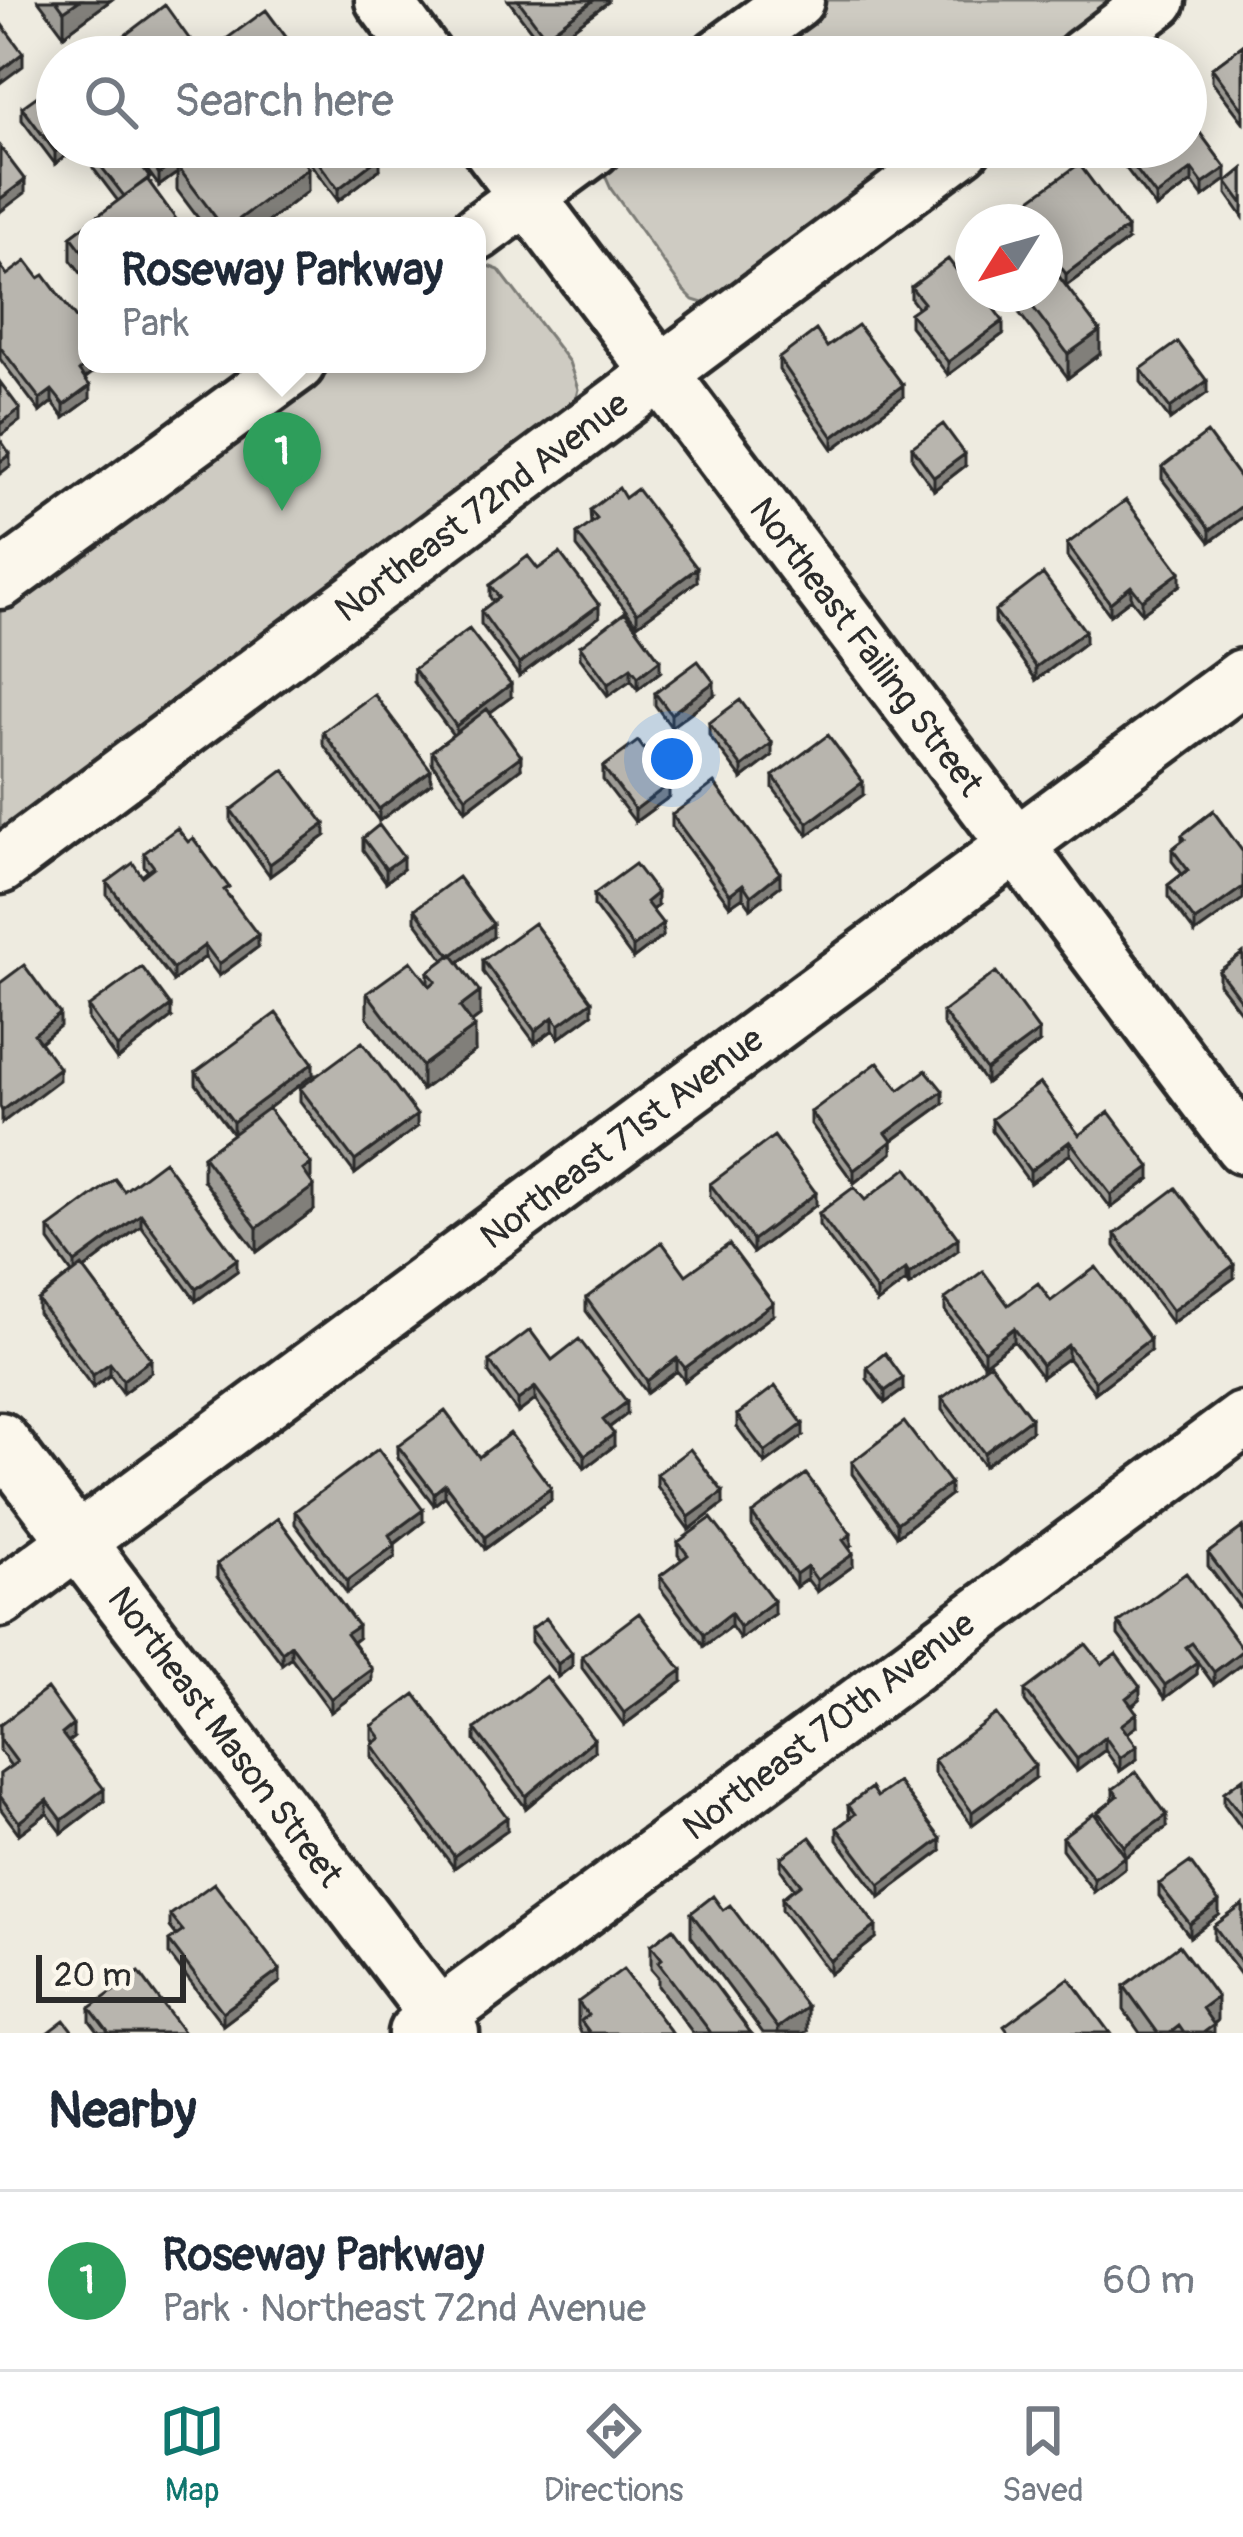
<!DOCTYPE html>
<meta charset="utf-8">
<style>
body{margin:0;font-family:Pangolin,sans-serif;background:#f6f6f7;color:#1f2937}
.compass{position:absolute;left:955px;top:204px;width:108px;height:108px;border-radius:50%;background:#fff;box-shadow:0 6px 30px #0003;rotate:233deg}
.scale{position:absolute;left:36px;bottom:30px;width:150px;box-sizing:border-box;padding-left:12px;border:6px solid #2b2b2b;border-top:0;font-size:33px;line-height:42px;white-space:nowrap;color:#2b2b2b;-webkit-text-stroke:9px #fbf7ec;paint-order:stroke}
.you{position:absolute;left:672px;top:759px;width:42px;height:42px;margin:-30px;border:9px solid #fff;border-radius:50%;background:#1a73e8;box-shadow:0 0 0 18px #1a73e833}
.badge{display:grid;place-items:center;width:78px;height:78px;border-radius:50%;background:#0f766e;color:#fff;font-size:39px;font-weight:700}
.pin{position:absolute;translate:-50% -99px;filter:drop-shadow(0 3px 6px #0008)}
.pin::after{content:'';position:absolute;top:63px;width:42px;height:36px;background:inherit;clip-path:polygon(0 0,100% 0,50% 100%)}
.popup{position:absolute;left:78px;top:217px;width:408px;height:156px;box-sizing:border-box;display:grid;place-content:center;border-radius:24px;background:#fff;filter:drop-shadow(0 3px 9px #0005);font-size:39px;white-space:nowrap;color:#747a83}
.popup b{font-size:45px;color:#1f2937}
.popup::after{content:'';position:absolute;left:50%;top:100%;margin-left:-24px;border:24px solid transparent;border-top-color:#fff}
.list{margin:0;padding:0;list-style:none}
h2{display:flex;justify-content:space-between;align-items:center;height:156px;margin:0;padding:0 48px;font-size:51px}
h2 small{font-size:39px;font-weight:400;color:#747a83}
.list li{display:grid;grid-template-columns:78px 1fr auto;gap:36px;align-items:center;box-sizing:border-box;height:180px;padding:0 48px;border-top:3px solid #e0e1e3}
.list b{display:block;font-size:45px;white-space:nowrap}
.list p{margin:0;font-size:39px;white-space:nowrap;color:#747a83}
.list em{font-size:39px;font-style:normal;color:#747a83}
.icon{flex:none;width:66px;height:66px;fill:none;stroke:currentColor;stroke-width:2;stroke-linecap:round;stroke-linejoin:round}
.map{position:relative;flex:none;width:1243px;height:2033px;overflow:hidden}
.search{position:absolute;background:#fff;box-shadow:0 6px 30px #0003;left:36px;right:36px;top:36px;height:132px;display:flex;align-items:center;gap:30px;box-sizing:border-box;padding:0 42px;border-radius:66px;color:#747a83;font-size:45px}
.sheet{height:336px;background:#fff}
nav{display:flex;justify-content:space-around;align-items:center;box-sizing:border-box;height:168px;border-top:3px solid #e0e1e3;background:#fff;font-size:33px;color:#747a83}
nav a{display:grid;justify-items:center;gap:6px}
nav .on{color:#0f766e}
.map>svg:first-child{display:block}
.green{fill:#cecbc2;stroke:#7c7b76;stroke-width:3}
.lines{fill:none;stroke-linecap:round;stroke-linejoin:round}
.minor-casing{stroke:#2b2b2b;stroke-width:63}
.minor{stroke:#fbf7ec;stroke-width:54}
.wall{fill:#9e9c96;stroke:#2b2b2b;stroke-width:3}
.shaded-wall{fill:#817f7a;stroke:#2b2b2b;stroke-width:3}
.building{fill:#b8b5ae;stroke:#2b2b2b;stroke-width:3}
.labels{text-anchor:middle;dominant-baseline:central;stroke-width:9;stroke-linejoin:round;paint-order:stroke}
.street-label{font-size:36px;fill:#2b2b2b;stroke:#fbf7ec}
</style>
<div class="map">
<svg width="1243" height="2033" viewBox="0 0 1243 2033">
<rect width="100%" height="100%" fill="#eeebe0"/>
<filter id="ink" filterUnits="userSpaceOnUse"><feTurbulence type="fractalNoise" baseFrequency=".00833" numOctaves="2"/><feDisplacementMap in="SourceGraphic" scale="24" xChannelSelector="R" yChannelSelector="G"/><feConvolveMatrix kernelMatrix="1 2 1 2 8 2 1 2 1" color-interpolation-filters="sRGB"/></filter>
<g filter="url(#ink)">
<path class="green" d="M817 0H1125L1049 57H739Z
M615 147H928L709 305 693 300 684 291 611 189 603 171Z
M477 262 499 270 569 362 578 389 573 409 0 837V601L324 364H477Z"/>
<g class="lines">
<defs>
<path id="minor" d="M383 0 425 57
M718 57 796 0
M1083 57 1158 0
M490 147 1243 1146
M477 233 594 147
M0 581 297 364
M0 866 963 147
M0 1440 451 2033
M0 1599 1243 677
M416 2033 1243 1420"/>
</defs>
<use href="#minor" class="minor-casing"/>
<use href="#minor" class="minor"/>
</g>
<path class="wall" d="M38 0H111L64 35Z
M508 0H608V2L545 49Z
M120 39 190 52 184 57H125L120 51Z
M1243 45V122L1212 81V68Z
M22 107 57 147H78L55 164 22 120Z
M130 147H175L182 162 188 158 180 147H293L308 191 262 226H204L177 190V173L159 186Z
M298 147H373L380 169 338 201Z
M1118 147H1186L1226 180 1203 197 1192 182 1156 208 1118 158Z
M93 156 150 183 87 226V281L71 260V236L118 201 93 168Z
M1243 169V217L1227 194V182Z
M1017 209 1127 241 1066 286 1100 354 1068 378 1005 294H1045V222H1018Z
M0 265 7 275 102 364 84 379 90 399 64 418 52 402 40 412 0 359Z
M911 287 1003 334 948 375 910 326V313L918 308 911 299Z
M827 347 903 397 833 449 779 370V358Z
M1141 369 1207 393 1170 420 1141 382Z
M912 447 965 466 934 490 912 459Z
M1162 467 1243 482V517L1210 542 1162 479Z
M625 498 697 581 637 625 577 547V534L591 524 590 510Z
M1067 544 1180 585 1142 613 1131 599 1110 615 1067 557Z
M538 569 599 617 519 676 481 624V611L493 602 490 597V585Z
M995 611 1085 643 1036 680 995 623Z
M580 646 660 672 638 689 631 680 608 696 580 658Z
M414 669 511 697 490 712 521 768 466 810 432 763V751L453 735 414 682Z
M655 693 714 695 671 727 655 705Z
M709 723 772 756 742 779 709 735Z
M323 732 431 783 379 821 323 744Z
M603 767 669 797 635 822 603 780Z
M773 776 863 795 808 835 773 788Z
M231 810 325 836 270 876 231 822Z
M1213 811 1195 933 1168 897V885L1182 874 1172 861V849L1182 841V835Z
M672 815 780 886 751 908 743 897 730 906 672 827Z
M363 838 403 869 386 882 363 850Z
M144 853 229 896 258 947 219 976 205 957 173 981 107 895V882L142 876 148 871 144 866Z
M594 894 657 906 652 910 663 936 633 959 594 906Z
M415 909 493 937 459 962 480 1016 472 1022 475 1051 422 1090 367 1017V993L428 985V972L444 960 415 921Z
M1243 953V1015L1219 984V971Z
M483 960 592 1014 559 1038 553 1030 535 1043 483 972Z
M88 1007 171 1018 117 1060 88 1020Z
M943 1012 1039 1043 986 1083 943 1024Z
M196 1072 313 1075 268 1108 314 1210 257 1252 203 1180V1156L233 1134 196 1084Z
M300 1088 417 1127 355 1174 300 1101Z
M943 1104 892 1141V1153L854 1183 811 1124V1112Z
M992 1119 1079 1135 1150 1179 1111 1208 1070 1154 1030 1183 992 1131Z
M710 1184 816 1205 753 1253 710 1196Z
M124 1191 237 1271 196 1301 141 1226 84 1269 151 1372 123 1393 110 1375 93 1388 38 1313V1300L72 1273 49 1241V1228Z
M865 1200 958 1250 909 1286 906 1281 877 1303 819 1225V1213Z
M1115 1234 1234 1278 1172 1323 1115 1246Z
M586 1298 773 1315 685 1381 677 1371 647 1393 586 1311Z
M945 1299 1008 1305 1051 1301 1150 1351 1095 1393 1068 1358 1042 1377 1014 1341 984 1364 945 1311Z
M552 1360 627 1414 609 1428 614 1446 585 1468 535 1400 518 1413 489 1373V1361Z
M867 1367 903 1390 885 1403 867 1379Z
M942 1398 1031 1431 984 1466 942 1410Z
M737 1415 803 1436 765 1464 737 1427Z
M398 1446 551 1500 485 1549 445 1496 434 1505 398 1458Z
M852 1462 950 1495 897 1536 852 1474Z
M657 1474 723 1504 689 1530 657 1486Z
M295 1511 423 1522 395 1544V1557L347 1593 295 1524Z
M752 1514 851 1546 848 1548 853 1566 817 1592 807 1579 796 1587 752 1526Z
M1243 1527V1612L1208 1566V1553Z
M678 1542 774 1614 740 1639 731 1626 704 1646 660 1588V1576L682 1560 678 1555Z
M217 1564 358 1638 352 1643 372 1681 331 1712 291 1657 282 1664 217 1577Z
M1118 1623 1243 1648 1214 1685 1196 1660 1197 1674 1165 1698 1118 1635Z
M531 1629 572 1666 558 1677 531 1642Z
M582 1656 682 1682 624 1725 582 1668Z
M1102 1664 1140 1699 1132 1706 1137 1726 1127 1733 1137 1759 1120 1771 1105 1750 1077 1771 1025 1702V1690Z
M0 1725 73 1738 68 1742 104 1801 62 1833 47 1813 19 1834 0 1808V1774L11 1766 0 1751Z
M372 1726 507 1830 454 1868 372 1757V1745L375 1742 372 1739Z
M475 1729 594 1751 526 1808 475 1741Z
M934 1760 1035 1778 972 1825 934 1773Z
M1243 1778V1830L1224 1804V1792Z
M1113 1789 1167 1827 1125 1857V1868L1094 1892 1062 1849V1837L1098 1819V1812L1113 1801Z
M877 1797 941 1851 880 1897 837 1840V1828L849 1819 848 1805Z
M781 1858 876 1938 830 1974 782 1910V1898L794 1888 781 1870Z
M1159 1884 1219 1915 1190 1937 1159 1896Z
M1243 1905V1978L1214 1939V1926Z
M723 1910 807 2031 803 2033H763L691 1936V1913Z
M170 1915 280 1982 223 2025 169 1954V1941L177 1936 170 1927Z
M651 1945 751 2033H693L658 1986V1977L651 1969Z
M1124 1986 1217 2021 1214 2024V2033H1140L1124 2010Z
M578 2002 672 2033H581L578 2026Z
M90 2008 184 2033H99L90 2021Z"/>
<path class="shaded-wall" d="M80 0H111L64 35V11Z
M594 0H608V2L545 49V36Z
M190 40V52L184 57H167Z
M23 53V66L0 83V71Z
M61 147H78L55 164V152Z
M182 157V169L177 166V173L159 186V174Z
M380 157V169L338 201V189Z
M308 168V191L262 226H230Z
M1226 168V180L1203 197V184Z
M1192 169V182L1156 208V196Z
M25 180V193L0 212V199Z
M1127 228V241L1066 286V274Z
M1003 321V334L948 375V362Z
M1100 331V354L1068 378V354Z
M87 364H102V366L79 383V371Z
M1207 381V393L1170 420V408Z
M903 385V397L833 449V437Z
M90 386V399L64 418V405Z
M52 390V402L40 412V399Z
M20 409V421L0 436V424Z
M10 454V466L0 474V462Z
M965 454V466L934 490V477Z
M1243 505V517L1210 542V530Z
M697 568V581L637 625V613Z
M1180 572V585L1142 613V600Z
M1131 586V599L1110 615V603Z
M599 605V617L519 676V664Z
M1085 631V643L1036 680V667Z
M660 660V672L638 689V677Z
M631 668V680L608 696V684Z
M714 682V695L671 727V714Z
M511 684V697L456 738V726Z
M772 743V756L742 779V767Z
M521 756V768L466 810V797Z
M431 770V783L379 821V809Z
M863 782V795L808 835V823Z
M669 784V797L635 822V810Z
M325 824V836L270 876V864Z
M403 857V869L386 882V869Z
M780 873V886L751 908V896Z
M743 884V897L730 906V894Z
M1243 887V899L1195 933V921Z
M657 893V906L646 914V902Z
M493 924V937L451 968V956Z
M663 924V936L633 959V947Z
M258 935V947L219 976V964Z
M205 945V957L173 981V969Z
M480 992V1016L460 1031V1007Z
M592 1001V1014L559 1038V1025Z
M171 1006V1018L117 1060V1047Z
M60 1014V1026L34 1047V1034Z
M553 1017V1030L535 1043V1031Z
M475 1027V1051L422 1090V1066Z
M1039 1031V1043L986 1083V1070Z
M313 1063V1075L233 1135V1122Z
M59 1068V1080L2 1123V1111Z
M943 1091V1104L886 1145V1133Z
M417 1115V1127L355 1174V1161Z
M892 1141V1153L854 1183V1170Z
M1070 1141V1154L1030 1183V1171Z
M311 1164V1188L303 1170Z
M1150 1167V1179L1111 1208V1195Z
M314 1186V1210L257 1252V1228Z
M816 1193V1205L753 1253V1240Z
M141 1214V1226L75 1276V1263Z
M958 1238V1250L909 1286V1274Z
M237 1259V1271L196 1301V1289Z
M1234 1265V1278L1172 1323V1311Z
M906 1269V1281L877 1303V1291Z
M773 1303V1315L685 1381V1368Z
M1014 1328V1341L984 1364V1351Z
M1150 1339V1351L1095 1393V1381Z
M1068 1345V1358L1042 1377V1365Z
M677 1358V1371L647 1393V1381Z
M151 1359V1372L123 1393V1380Z
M110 1363V1375L93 1388V1375Z
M903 1378V1390L885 1403V1391Z
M535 1387V1400L518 1413V1400Z
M627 1402V1414L603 1432V1420Z
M1031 1418V1431L984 1466V1453Z
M803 1424V1436L765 1464V1452Z
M614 1434V1446L585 1468V1455Z
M950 1483V1495L897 1536V1523Z
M445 1484V1496L434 1505V1493Z
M551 1488V1500L485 1549V1537Z
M723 1492V1504L689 1530V1517Z
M423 1510V1522L389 1548V1535Z
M851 1534V1546L843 1552V1540Z
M395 1545V1557L347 1593V1581Z
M853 1554V1566L817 1592V1580Z
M807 1566V1579L796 1587V1574Z
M774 1601V1614L740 1639V1627Z
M731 1613V1626L704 1646V1634Z
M358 1626V1638L346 1647V1634Z
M291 1645V1657L282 1664V1652Z
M1243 1650V1663L1214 1685V1672Z
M572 1653V1666L558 1677V1664Z
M1197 1662V1674L1165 1698V1685Z
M372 1669V1681L331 1712V1699Z
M682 1670V1682L624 1725V1713Z
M1140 1687V1699L1126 1710V1698Z
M1137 1713V1726L1121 1738V1725Z
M73 1725V1738L62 1746V1734Z
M1105 1737V1750L1077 1771V1759Z
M594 1739V1751L526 1808V1796Z
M1137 1746V1759L1120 1771V1758Z
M1035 1766V1778L972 1825V1812Z
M104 1789V1801L62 1833V1820Z
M47 1800V1813L19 1834V1822Z
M1167 1815V1827L1125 1857V1868L1094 1892V1879L1124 1857V1846Z
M507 1817V1830L454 1868V1856Z
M941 1839V1851L880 1897V1885Z
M1219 1902V1915L1190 1937V1924Z
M876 1926V1938L830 1974V1961Z
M280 1970V1982L223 2025V2012Z
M1217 1997V2021L1202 2032V2008Z
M807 2007V2031L803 2033H778V2028Z"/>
<path class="building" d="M56 0H80L64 11Z
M518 0H594L545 36Z
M165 5 190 40 167 57H134L120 39Z
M266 10 295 49 285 57H216L211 50Z
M0 22 23 53 0 71Z
M1243 45V110L1212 68Z
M57 82V147H61L55 152 22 107Z
M1186 114 1226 168 1203 184 1192 169 1156 196 1119 147H1186Z
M0 147 25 180 0 199Z
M105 147H127L150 178 124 196 93 156Z
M139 147H175L182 157 159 174Z
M198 147H293L308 168 230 226H222L177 166 199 149Z
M307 147H373L380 157 338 189Z
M1079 164 1127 228 1066 274 1045 246V222H1027L1017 209Z
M1243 169V204L1227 182Z
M147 179 181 226H87V257L71 236Z
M1045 258 1100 331 1068 354 1023 294H1045Z
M948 259 961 276 966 272 973 281V294H983L1003 321 948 362 910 313 924 303 911 287Z
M26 261 39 278 44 275 87 333V364L79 371 90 386 64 405 52 390 40 399 0 347V265L7 275Z
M858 325 903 385 833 437 779 358 816 330 827 347Z
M1178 342 1207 381 1170 408 1141 369Z
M0 382 20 409 0 424Z
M943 424 965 454 934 477 912 447Z
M1207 433 1243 482V505L1210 530 1162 467Z
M0 439 10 454 0 462Z
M619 488 625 498 637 489 697 568 637 613 577 534 597 519 590 510Z
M1126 500 1180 572 1142 600 1131 586 1110 603 1067 544Z
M560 553 599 605 519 664 481 611 499 597 490 585 528 556 538 569Z
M1043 574 1085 631 1036 667 995 611Z
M625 612 660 660 638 677 631 668 608 684 580 646Z
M469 629 511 684 456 726 414 669Z
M698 661 714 682 671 714 655 693Z
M374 694 431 770 379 809 323 732Z
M740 700 772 743 742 767 709 723Z
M487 709 521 756 466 797 432 751Z
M828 735 863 782 808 823 773 776Z
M638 741 669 784 635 810 603 767Z
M284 770 325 824 270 864 231 810Z
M714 783 780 873 751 896 743 884 730 894 672 815Z
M1213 811 1243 852V887L1195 921 1168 885 1188 870 1172 849 1185 839 1182 835Z
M379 825 403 857 386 869 363 838Z
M177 828 188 842 193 838 229 887 224 890 258 935 219 964 205 945 173 969 107 882 133 863 142 876 154 867 144 853Z
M635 864 657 893 646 902 663 924 633 947 594 894Z
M458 877 493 924 451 956 415 909Z
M534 923 592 1001 559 1025 553 1017 535 1031 483 960Z
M1243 953V1003L1219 971Z
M452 954 480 992 460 1007 475 1027 422 1066 367 993 411 961 430 986 436 981 428 972Z
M24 965 60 1014 34 1034 59 1068 2 1111 0 1107V983Z
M142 967 171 1006 117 1047 88 1007Z
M996 972 1039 1031 986 1070 943 1012Z
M276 1013 313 1063 233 1122 196 1072Z
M362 1042 417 1115 355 1161 300 1088Z
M878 1062 899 1090 926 1070 943 1091 886 1133 892 1141 854 1170 811 1112Z
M1040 1083 1079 1135 1109 1112 1150 1167 1111 1195 1070 1141 1030 1171 992 1119Z
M268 1108 311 1164 303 1170 314 1186 257 1228 203 1156Z
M774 1136 816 1193 753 1240 710 1184Z
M164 1161 237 1259 196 1289 141 1214 75 1263 49 1228 115 1179 124 1191Z
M907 1168 958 1238 909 1274 906 1269 877 1291 819 1213 854 1187 865 1200Z
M1176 1188 1234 1265 1172 1311 1115 1234Z
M662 1242 686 1275 729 1244 773 1303 685 1368 677 1358 647 1381 586 1298Z
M82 1266 151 1359 123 1380 110 1363 93 1375 38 1300Z
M1096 1267 1150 1339 1095 1381 1068 1345 1042 1365 1014 1328 984 1351 945 1299 983 1271 1008 1305 1038 1283 1051 1301Z
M530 1330 552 1360 579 1339 627 1402 603 1420 614 1434 585 1455 535 1387 518 1400 489 1361Z
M885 1353 903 1378 885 1391 867 1367Z
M990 1363 1031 1418 984 1453 942 1398Z
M775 1386 803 1424 765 1452 737 1415Z
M445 1411 479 1457 510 1433 551 1488 485 1537 445 1484 434 1493 398 1446Z
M904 1422 950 1483 897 1523 852 1462Z
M378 1449 423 1510 389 1535 395 1545 347 1581 295 1511Z
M690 1449 723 1492 689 1517 657 1474Z
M806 1474 851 1534 843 1540 853 1554 817 1580 807 1566 796 1574 752 1514Z
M278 1518 358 1626 346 1634 372 1669 331 1699 291 1645 282 1652 217 1564Z
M711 1518 774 1601 740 1627 731 1613 704 1634 660 1576 688 1555 678 1542Z
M1243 1527V1600L1208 1553Z
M1186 1573 1243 1650 1214 1672 1192 1643 1186 1647 1197 1662 1165 1685 1118 1623Z
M639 1613 682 1670 624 1713 582 1656Z
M546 1618 572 1653 558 1664 531 1629Z
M1086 1644 1102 1664 1116 1654 1140 1687 1126 1698 1137 1713 1121 1725 1137 1746 1120 1758 1105 1737 1077 1759 1025 1690Z
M546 1676 594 1739 526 1796 475 1729Z
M47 1689 73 1725 62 1734 104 1789 62 1820 47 1800 19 1822 0 1796V1774L17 1762 0 1739V1725Z
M415 1694 507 1817 454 1856 372 1745 381 1738 372 1726Z
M996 1714 1035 1766 972 1812 934 1760Z
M1136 1772 1167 1815 1124 1846 1098 1812 1118 1796 1113 1789Z
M1243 1778V1817L1224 1792Z
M898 1782 941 1839 880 1885 837 1828 855 1814 848 1805 871 1788 877 1797Z
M1094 1813 1125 1856 1094 1879 1062 1837Z
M810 1837 876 1926 830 1961 782 1898 801 1884 781 1858Z
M1190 1862 1219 1902 1190 1924 1159 1884Z
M214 1883 280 1970 223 2012 169 1941 183 1931 170 1915Z
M713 1896 723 1910 730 1905 807 2007 778 2028 691 1913Z
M1243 1905V1965L1214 1926Z
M673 1928 751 2033H711L658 1962 662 1959 651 1945Z
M1179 1945 1217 1997 1202 2008 1214 2025 1203 2033H1184L1179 2026 1170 2033H1158L1124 1986Z
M623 1969 672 2033H590L581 2021 588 2015 578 2002Z
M139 1972 184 2033H109L90 2008Z
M1069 1978 1110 2033H1009L1004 2026Z
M64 2020 74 2033H47Z"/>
</g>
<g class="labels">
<g class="street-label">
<text transform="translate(482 507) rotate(-37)">Northeast 72nd Avenue</text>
<text transform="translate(866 647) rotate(53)">Northeast Failing Street</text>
<text transform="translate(622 1138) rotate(-37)">Northeast 71st Avenue</text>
<text transform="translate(829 1726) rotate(-37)">Northeast 70th Avenue</text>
<text transform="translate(225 1737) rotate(53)">Northeast Mason Street</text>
</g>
</g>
</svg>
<svg class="compass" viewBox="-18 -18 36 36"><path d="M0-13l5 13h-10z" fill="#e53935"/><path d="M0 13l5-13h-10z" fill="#747a83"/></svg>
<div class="scale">20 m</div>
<div class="you"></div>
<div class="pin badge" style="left:282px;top:511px;background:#2e9e5b">1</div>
<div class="popup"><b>Roseway Parkway</b>Park</div>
<div class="search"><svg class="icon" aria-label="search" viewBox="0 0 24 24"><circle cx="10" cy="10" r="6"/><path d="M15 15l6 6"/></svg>Search here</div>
</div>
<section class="sheet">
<h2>Nearby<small></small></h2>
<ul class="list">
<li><span class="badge" style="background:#2e9e5b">1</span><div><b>Roseway Parkway</b><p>Park · Northeast 72nd Avenue</p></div><em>60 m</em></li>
</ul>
</section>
<nav>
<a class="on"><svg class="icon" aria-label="map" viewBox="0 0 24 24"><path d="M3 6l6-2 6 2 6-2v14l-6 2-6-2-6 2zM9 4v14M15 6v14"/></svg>Map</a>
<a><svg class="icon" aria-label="directions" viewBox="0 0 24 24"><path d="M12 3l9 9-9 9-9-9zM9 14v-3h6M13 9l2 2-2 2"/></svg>Directions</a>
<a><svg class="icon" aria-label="saved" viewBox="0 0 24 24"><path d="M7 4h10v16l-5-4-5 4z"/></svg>Saved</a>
</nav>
